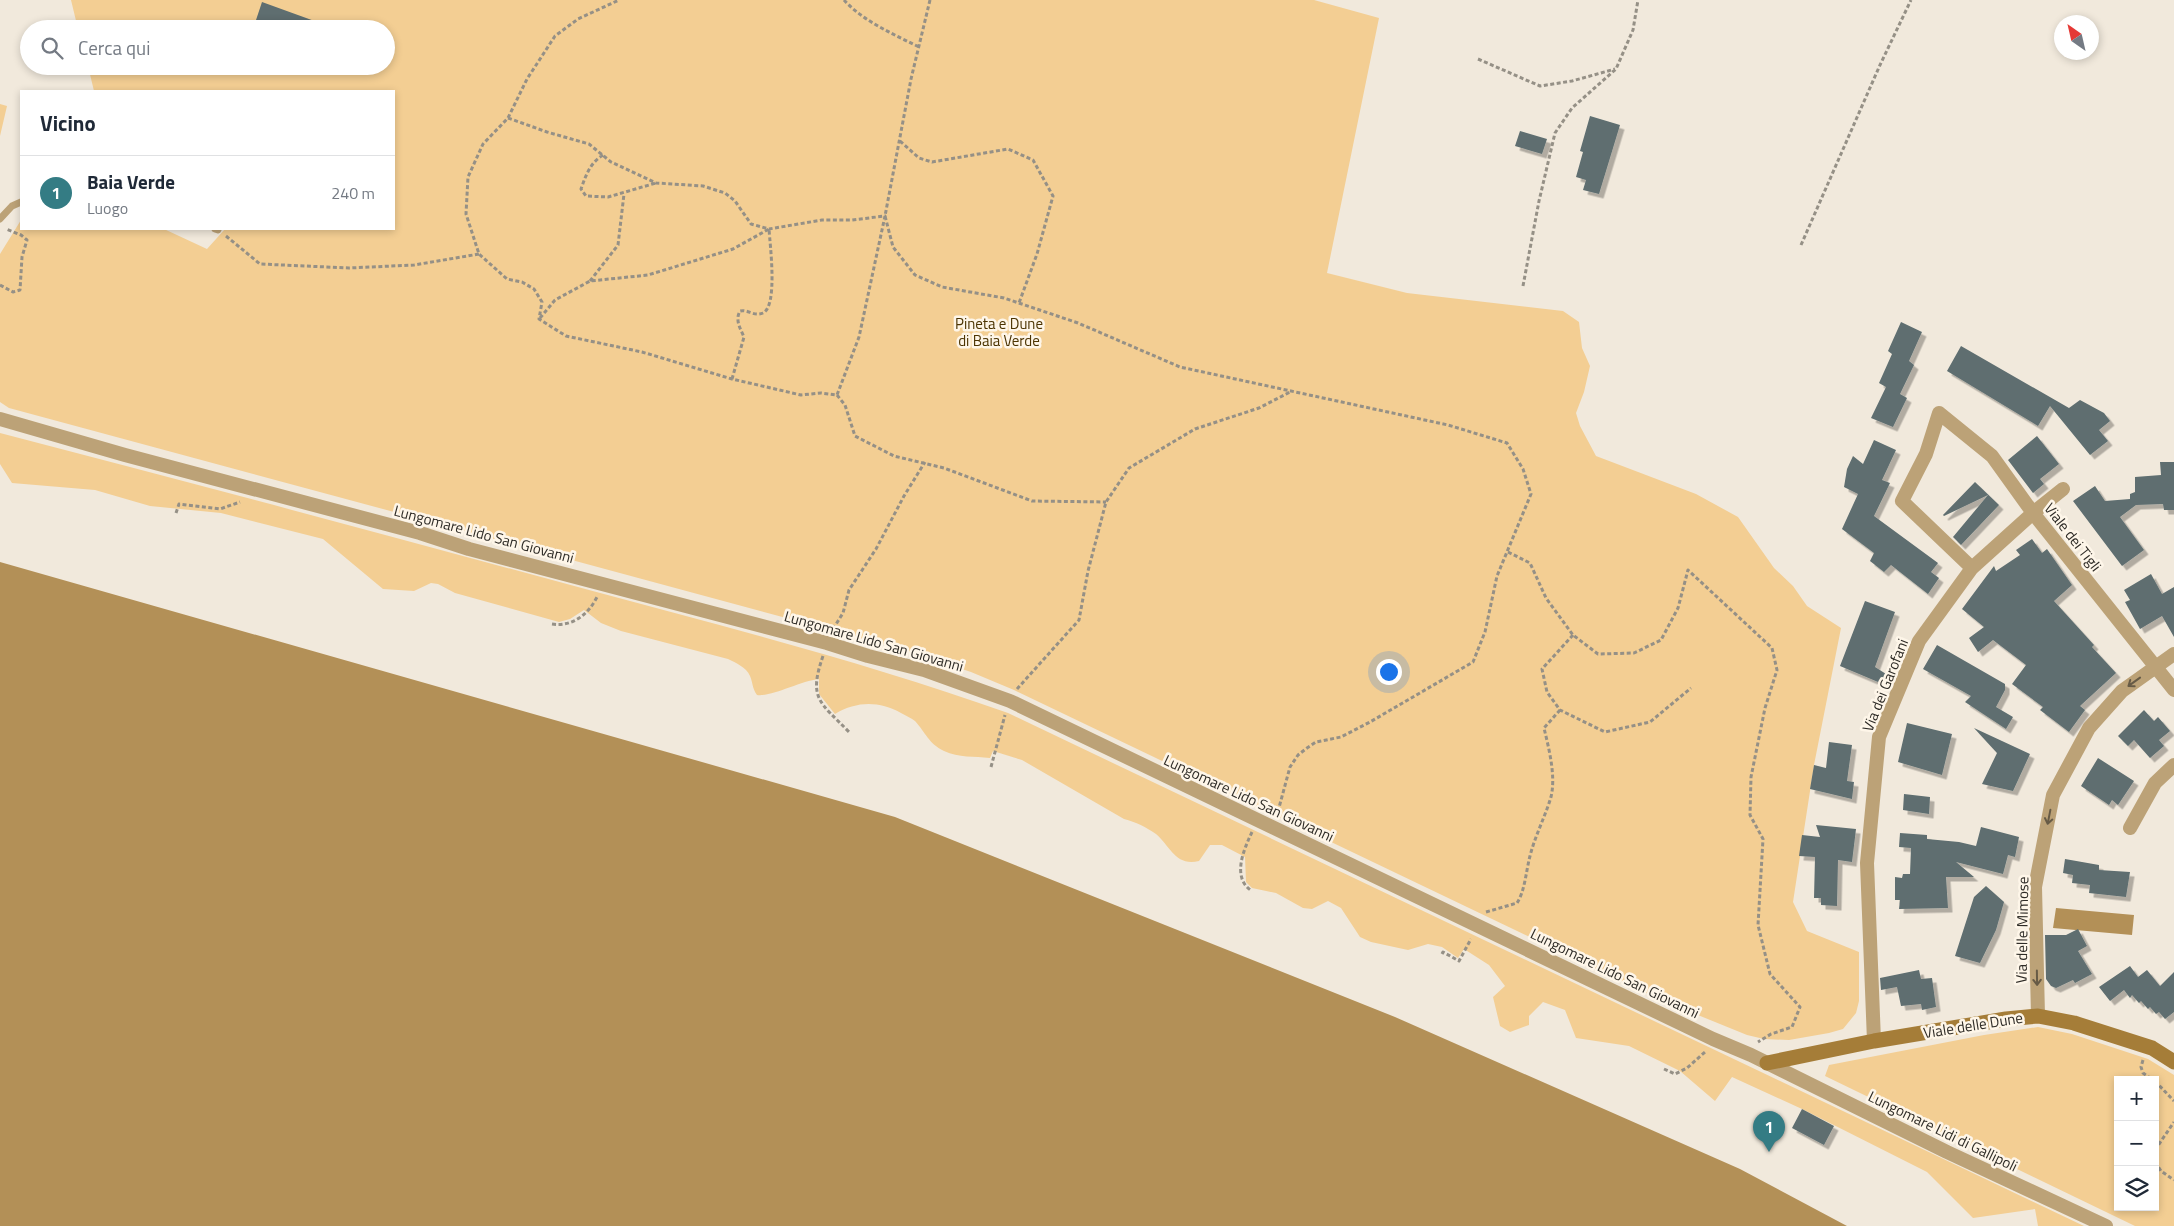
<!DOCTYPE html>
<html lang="it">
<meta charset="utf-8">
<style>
body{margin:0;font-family:"Titillium Web",sans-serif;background:#f6f6f7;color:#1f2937}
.controls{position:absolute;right:15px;bottom:15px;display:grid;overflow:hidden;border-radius:0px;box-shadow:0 2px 8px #0003}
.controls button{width:45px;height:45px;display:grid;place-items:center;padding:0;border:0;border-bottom:1px solid #e0e1e3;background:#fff;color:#1f2937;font:25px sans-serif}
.compass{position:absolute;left:2054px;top:15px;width:45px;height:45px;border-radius:50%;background:#fff;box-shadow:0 2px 8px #0003;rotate:326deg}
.you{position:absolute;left:1388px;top:671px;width:18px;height:18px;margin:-12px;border:4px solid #fff;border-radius:50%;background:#1a73e8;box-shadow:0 0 0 8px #1a73e833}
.badge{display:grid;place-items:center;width:32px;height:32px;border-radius:50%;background:#347c84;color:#fff;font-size:16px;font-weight:700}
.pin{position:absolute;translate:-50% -41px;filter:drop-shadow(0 1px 2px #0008)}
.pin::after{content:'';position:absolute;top:26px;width:18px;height:15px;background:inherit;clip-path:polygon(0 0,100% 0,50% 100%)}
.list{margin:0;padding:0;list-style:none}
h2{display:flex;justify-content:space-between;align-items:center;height:65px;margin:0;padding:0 20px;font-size:21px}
h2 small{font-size:16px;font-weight:400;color:#747a83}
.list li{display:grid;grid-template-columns:32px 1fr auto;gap:15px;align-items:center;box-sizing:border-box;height:75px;padding:0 20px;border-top:1px solid #e0e1e3}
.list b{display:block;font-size:19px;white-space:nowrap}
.list p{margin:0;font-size:16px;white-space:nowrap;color:#747a83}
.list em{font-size:16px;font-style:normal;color:#747a83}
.icon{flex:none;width:28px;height:28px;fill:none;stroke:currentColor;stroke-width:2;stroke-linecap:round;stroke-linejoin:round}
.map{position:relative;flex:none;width:2174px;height:1226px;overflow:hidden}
.search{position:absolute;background:#fff;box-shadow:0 2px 8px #0003;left:20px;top:20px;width:375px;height:55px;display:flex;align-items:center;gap:12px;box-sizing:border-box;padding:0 18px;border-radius:28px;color:#747a83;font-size:19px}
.panel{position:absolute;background:#fff;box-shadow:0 2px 8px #0003;left:20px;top:90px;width:375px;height:140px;border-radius:0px}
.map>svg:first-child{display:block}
.green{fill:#f3ce93;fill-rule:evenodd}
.water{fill:#b39057}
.building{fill:#5e6e70;filter:url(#shadow)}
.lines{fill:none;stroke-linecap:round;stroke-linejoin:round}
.path{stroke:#959086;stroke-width:3;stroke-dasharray:4 2.5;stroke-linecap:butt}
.lane{stroke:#bca277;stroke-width:7}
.street{stroke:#bca277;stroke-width:14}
.secondary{stroke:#a57d38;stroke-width:15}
.oneway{stroke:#675b46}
.labels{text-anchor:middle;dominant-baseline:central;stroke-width:5;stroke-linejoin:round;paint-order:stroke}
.park-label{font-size:15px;fill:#4c3402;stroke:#fef6e9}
.street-label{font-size:15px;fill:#2e2b26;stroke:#fef6e9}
</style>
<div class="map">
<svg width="2174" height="1226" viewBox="0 0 2174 1226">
<defs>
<filter id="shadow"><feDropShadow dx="4.5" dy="4.5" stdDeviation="0" flood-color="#0004"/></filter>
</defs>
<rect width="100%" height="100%" fill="#f1e9dc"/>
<path class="green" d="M71 0H1314L1379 18 1327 273 1407 293 1563 311 1579 322 1582 348 1590 366 1584 392 1576 413 1580 426 1596 456 1696 494 1738 517 1774 568 1793 586 1807 606 1841 628 1814 765 1793 902 1807 931 1859 952V1001L1856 1013 1843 1029 1829 1033 1789 1040 1764 1039 1747 1035 1661 1000 1014 690 971 672 905 650 9 408 0 402V254L21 220V229H164L207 249 225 229H394V91H94L88 66H386V29H78Z
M0 104 7 106 0 136Z
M0 433C197 484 393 537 589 590 730 628 871 664 1008 713L2084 1226H2038L2035 1209 1973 1218 1927 1172 1802 1109 1732 1077 1715 1101 1680 1071 1629 1046 1576 1038 1565 1010 1543 1002 1529 1016V1025L1510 1032 1500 1026 1493 997 1505 986 1489 965 1464 949 1458 958 1442 947 1428 944 1408 950 1371 942 1360 937 1341 908 1328 901 1312 909 1303 908 1276 893 1252 888 1246 882 1245 857 1222 845H1210L1199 861C1176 867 1170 846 1156 834 1146 827 1136 822 1124 819L1022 760 993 751 990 758C974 756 959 758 944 751 928 743 926 733 915 721 911 718 905 715 901 713 879 701 857 701 835 714L819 694V679C800 681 772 697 757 695 752 688 753 683 750 676 746 667 736 663 728 659L621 631 601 623 584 610 570 619 559 622 455 593 438 584 431 583 414 591 383 589 323 539 221 513 150 506 95 490 12 483 0 464Z
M2038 1027 2072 1034 2148 1059 2174 1075V1226H2135L1825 1076 1829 1065 1984 1035ZM2118 1080H2155V1207H2118Z"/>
<path class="water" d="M0 562 895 817 1395 1017 1740 1169 1847 1226H0Z
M2056 908 2134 915 2132 935 2053 928Z"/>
<path class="building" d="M262 2 331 27V29H262L254 26Z
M1590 116 1620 125 1599 194 1583 190 1586 180 1576 177 1583 152 1580 151Z
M1520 131 1547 139 1542 154 1515 146Z
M1901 322 1922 332 1909 361 1914 365 1900 394 1907 398 1893 427 1871 418 1886 387 1879 383 1892 354 1888 351Z
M1961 346 2069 408 2080 400 2104 413 2110 421 2099 430 2108 441 2090 455 2050 406 2038 426 1947 371Z
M2037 436 2059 464 2040 479 2044 484 2033 493 2008 460Z
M1874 440 1896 450 1882 480 1890 483 1874 516 1938 563 1931 572 1939 578 1928 594 1891 565 1884 572 1870 561 1874 553 1842 529 1858 494 1844 487 1847 469 1853 456 1863 464Z
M2160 462H2174V510H2164L2163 504 2136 505 2120 517 2144 550 2122 566 2073 501 2095 486 2105 501 2130 499V494L2135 492V477L2161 475Z
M1975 482 1999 505 1961 545 1953 537 1988 495 1944 516 1943 515Z
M2032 539 2042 553 2047 549 2072 585 2054 601 2094 645 2092 647 2116 673 2080 706 2085 710 2069 732 2040 710 2043 707 2012 684 2026 665 1993 640 1978 652 1969 638 1984 627 1962 609 1994 566 1996 571 2020 555 2016 550Z
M2151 574 2162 594 2174 587V637L2162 616 2140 629 2125 602 2130 600 2124 590Z
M1865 601 1895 612 1875 667 1894 679 1890 687 1840 666Z
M1937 645 2005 684V690L1996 707 2013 717 2006 729 1965 702 1971 696 1923 669Z
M2144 710 2154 721 2158 717 2170 731 2159 740 2164 746 2150 758 2134 740 2128 746 2118 736Z
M1907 723 1952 734 1942 775 1898 762Z
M1974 728 2030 754 2013 791 1982 784 1997 753Z
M1829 742 1852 745 1847 781 1854 782 1852 799 1810 789 1814 765 1826 768Z
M2098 758 2134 781 2118 805 2112 800 2109 805 2081 786Z
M1904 794 1930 797 1929 814 1903 810Z
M1816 825 1856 829 1852 862 1838 860 1837 906 1821 905V898H1814L1815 857 1799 856 1802 835 1820 837Z
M1981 827 2019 837 2015 857 2008 855 2003 874 1956 862 1974 877H1946L1948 908 1899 909 1900 900H1895V877L1902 878 1903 874H1910L1911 848 1899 847 1900 833 1927 835V839L1959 842 1976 846Z
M2065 859 2099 865V870L2130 872 2126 897 2089 893 2090 885 2072 883 2073 875 2063 873Z
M1986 886 2004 902 1996 930 1980 963 1955 956 1974 897Z
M2078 929 2087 946 2078 951 2092 974 2075 983 2073 980 2056 988 2051 986 2046 979 2045 935H2066Z
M2130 966 2138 977 2147 970 2160 986 2174 972V1012L2165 1019 2159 1012 2156 1014 2150 1007 2148 1009 2141 1001 2139 1003 2132 995 2130 998 2124 990 2110 1001 2099 987Z
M1919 970 1921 979 1932 978 1936 1007 1922 1010 1921 1004 1901 1006 1897 987 1881 990 1880 978Z
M1802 1109 1834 1126 1824 1145 1792 1128Z"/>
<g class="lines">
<path class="path" d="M844 0C863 21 893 34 919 47
M930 0 911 79 885 216 893 247 915 275 942 287 1004 298 1078 323 1180 367 1448 425 1507 443 1523 469 1531 494 1497 576 1485 632 1473 662 1370 722 1341 737 1316 742 1307 748 1298 755 1290 767 1277 815
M1478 59 1540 86 1572 81 1615 69
M508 118 547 132 589 144 611 162 656 183 703 186 725 193 735 201 751 224 769 229 822 220H852L885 216 859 337 837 395 821 393 801 395 732 379 642 352 566 336 539 319 542 302 534 289 522 282 507 279 479 254 466 214 468 177 483 144 508 118 527 79 555 36 578 19 619 0
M900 141 919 158 932 162 1008 149 1033 160 1053 196 1037 254 1019 303
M603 155C590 163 586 175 581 189L586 196 608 197 656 183
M226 236 260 264 349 268 414 265 479 254
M1801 245 1880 65 1911 0
M590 281 618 245 624 194
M0 285 13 292 20 290 22 257 27 240 21 235 6 229
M1523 286 1539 201 1555 133 1572 108 1616 69 1633 30 1638 0
M540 318 555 300 590 281 648 275 733 249 769 229C770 245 778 306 763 313 754 317 748 309 740 311 735 320 740 328 744 337L732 379
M837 395 845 405 855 436 894 456 944 468 1032 501 1106 502
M176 513 179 504 220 509 240 502
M1508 552 1530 563 1546 598 1573 635 1598 654 1634 653 1661 640 1678 608 1688 570 1772 648 1777 670 1765 708 1751 777 1750 815 1763 839 1758 925 1770 974 1800 1007 1792 1027 1771 1034 1758 1042
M552 624C572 627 588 615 597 597
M833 629 843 613 849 590 876 549 904 496 925 462
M1573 635 1542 669 1547 692 1560 710 1605 732 1650 722 1691 688
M823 656C808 699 820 702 849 732
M1017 689 1079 620 1088 571 1106 502 1129 468 1195 429 1259 408 1292 391
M991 767 1005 715
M1252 832C1244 849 1231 878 1252 891
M1486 912 1517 903C1525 891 1526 871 1530 856 1535 836 1545 817 1551 797 1556 776 1549 749 1544 728L1560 710
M1442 954 1443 952 1459 961 1471 939
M2143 1060 2141 1067 2143 1073 2153 1080
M1664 1069 1675 1074 1687 1068 1705 1052
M2155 1081 2174 1101
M2155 1150 2174 1122
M2155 1162 2161 1171 2174 1180"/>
<path class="lane" d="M0 219 12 206 21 202
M215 229 218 230"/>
<path class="street" d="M0 419 125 455 420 533 469 549 827 643 868 656 924 670 1010 701 1713 1039 1751 1055 1947 1152 2106 1226
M1972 568 1902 501 1926 454 1939 413 1992 456 2033 513 2174 690
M2130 828 2155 783 2174 765
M2038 1016 2035 887 2053 795 2089 728 2122 691 2174 654
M1874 1041 1867 863 1879 737 1919 641 1972 568 2033 513 2063 489"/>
<path class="secondary" d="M1767 1063 1874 1041 2006 1019 2038 1016 2074 1023 2152 1048 2174 1062"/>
</g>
<defs><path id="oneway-shaft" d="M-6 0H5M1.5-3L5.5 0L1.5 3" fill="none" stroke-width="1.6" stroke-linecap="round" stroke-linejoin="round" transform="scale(1.25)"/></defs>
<g class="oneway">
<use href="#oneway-shaft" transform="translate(2134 682) rotate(144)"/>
<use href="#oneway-shaft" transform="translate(2049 817) rotate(101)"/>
<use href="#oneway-shaft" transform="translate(2037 978) rotate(89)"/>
</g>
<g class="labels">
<g class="park-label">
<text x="999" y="323">Pineta e Dune<tspan x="999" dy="17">di Baia Verde</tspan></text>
</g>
<g class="street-label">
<text transform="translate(484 534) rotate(15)">Lungomare Lido San Giovanni</text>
<text transform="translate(2073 537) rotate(52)">Viale dei Tigli</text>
<text transform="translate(874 641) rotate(16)">Lungomare Lido San Giovanni</text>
<text transform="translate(1885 685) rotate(-68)">Via dei Garofani</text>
<text transform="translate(1249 798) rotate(25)">Lungomare Lido San Giovanni</text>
<text transform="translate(2022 930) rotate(-89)">Via delle Mimose</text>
<text transform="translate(1615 973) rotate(26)">Lungomare Lido San Giovanni</text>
<text transform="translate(1973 1025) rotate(-9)">Viale delle Dune</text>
<text transform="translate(1943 1131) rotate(26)">Lungomare Lidi di Gallipoli</text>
</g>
</g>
</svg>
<div class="controls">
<button>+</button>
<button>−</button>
<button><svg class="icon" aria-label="layers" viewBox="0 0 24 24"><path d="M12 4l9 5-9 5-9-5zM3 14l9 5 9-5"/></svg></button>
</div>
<svg class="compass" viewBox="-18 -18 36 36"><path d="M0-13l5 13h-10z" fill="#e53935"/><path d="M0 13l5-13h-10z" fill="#747a83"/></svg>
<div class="you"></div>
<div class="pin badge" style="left:1769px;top:1152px">1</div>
<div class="search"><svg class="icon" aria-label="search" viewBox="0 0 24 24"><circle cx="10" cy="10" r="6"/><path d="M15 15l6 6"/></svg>Cerca qui</div>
<section class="panel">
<h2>Vicino<small></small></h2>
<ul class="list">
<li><span class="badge">1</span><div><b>Baia Verde</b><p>Luogo</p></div><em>240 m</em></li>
</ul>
</section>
</div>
